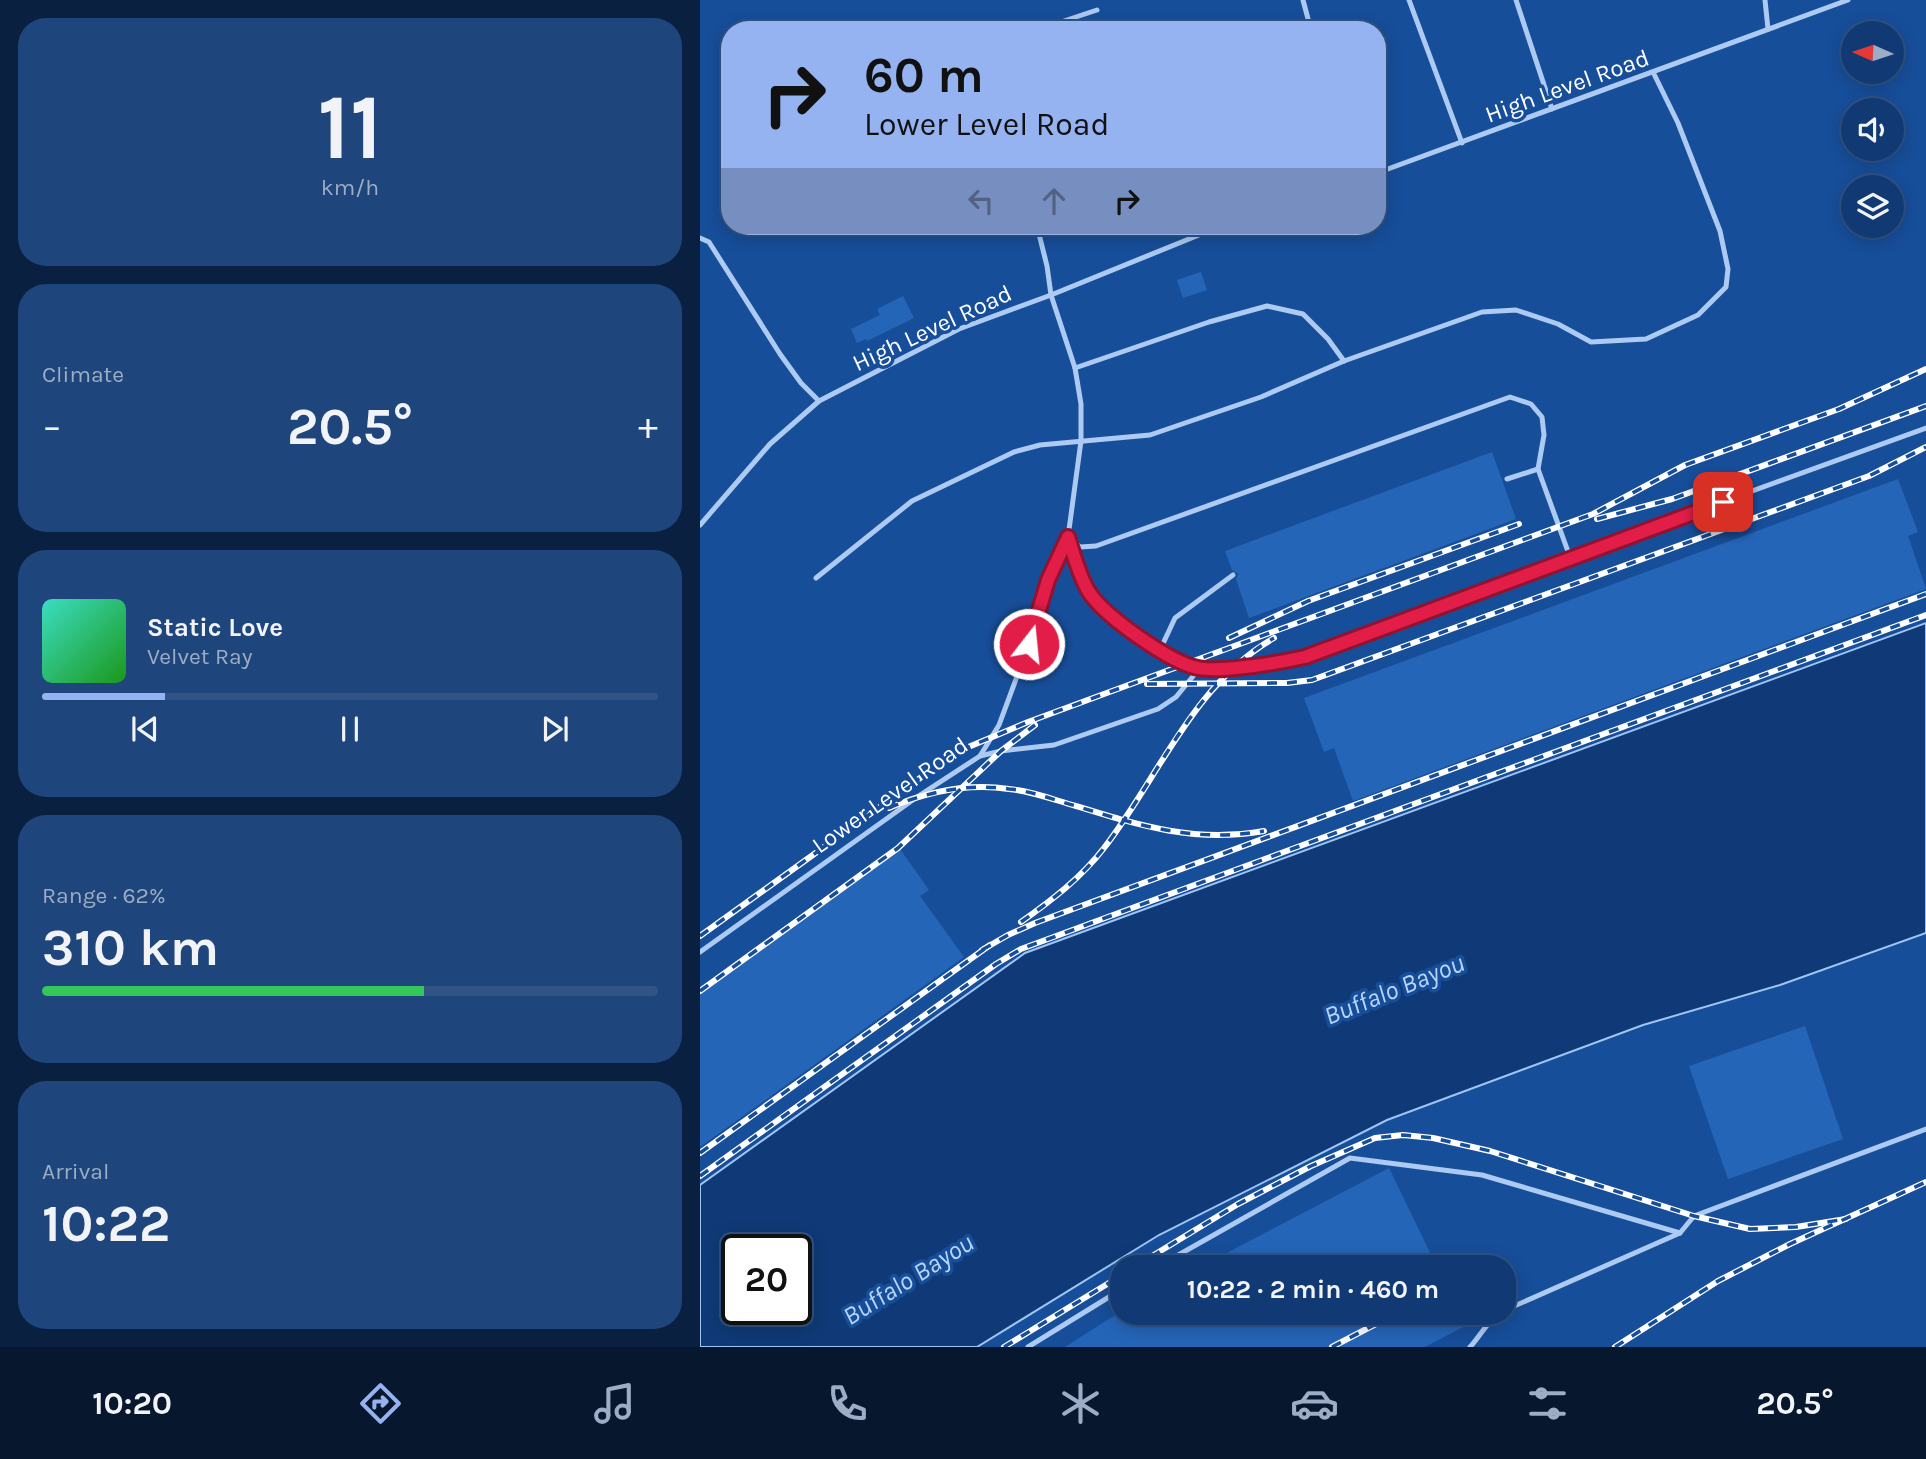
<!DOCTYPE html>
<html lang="en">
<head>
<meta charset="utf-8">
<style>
  :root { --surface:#113a74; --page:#1e457c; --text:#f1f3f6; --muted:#9cadc5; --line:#305486; --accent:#95b2f1 }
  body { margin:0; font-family:Karla,sans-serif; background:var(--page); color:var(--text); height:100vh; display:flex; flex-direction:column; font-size:26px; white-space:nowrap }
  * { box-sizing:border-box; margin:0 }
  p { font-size:23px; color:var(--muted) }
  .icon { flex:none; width:38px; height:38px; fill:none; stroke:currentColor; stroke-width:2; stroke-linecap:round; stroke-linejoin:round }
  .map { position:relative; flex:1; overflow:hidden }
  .sheet { display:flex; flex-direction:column; gap:18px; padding:18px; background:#092040; width:700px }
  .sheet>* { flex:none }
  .guide { position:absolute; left:21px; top:21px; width:665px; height:214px; border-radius:28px; box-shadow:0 4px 18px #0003,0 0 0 2px var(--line); background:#95b2f1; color:#111; overflow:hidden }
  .needle { width:46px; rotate:273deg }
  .fabs { position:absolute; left:1141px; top:21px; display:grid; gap:14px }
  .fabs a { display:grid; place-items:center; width:63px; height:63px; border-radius:50%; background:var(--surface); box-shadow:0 4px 18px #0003,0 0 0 2px var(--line); font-size:35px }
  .speed { position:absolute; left:21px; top:1234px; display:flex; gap:14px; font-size:35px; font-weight:700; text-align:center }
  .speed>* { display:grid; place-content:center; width:91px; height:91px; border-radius:50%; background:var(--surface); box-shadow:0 4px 18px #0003,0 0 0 2px var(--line); line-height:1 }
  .speed .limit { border:4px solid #111; border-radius:10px; background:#fff; color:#111 }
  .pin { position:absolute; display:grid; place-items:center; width:60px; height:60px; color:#fff; margin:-30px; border-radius:14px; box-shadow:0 4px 10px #0006 }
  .me { position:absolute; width:77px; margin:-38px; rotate:16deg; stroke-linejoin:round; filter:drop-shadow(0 0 5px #0008) }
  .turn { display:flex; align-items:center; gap:24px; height:147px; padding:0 28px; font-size:32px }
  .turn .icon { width:91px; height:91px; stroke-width:2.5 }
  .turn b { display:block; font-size:49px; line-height:60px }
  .lanes { display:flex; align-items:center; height:66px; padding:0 28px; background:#0003; justify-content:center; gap:35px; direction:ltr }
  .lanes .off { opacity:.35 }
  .big { font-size:52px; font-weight:700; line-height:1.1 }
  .sheet .widget { flex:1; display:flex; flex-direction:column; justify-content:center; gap:10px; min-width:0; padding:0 24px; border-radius:28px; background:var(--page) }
  .sheet .dial { align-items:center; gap:0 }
  .dial b { font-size:91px; line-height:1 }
  .song { display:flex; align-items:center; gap:21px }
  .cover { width:84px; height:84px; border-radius:10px; background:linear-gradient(135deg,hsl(170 70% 55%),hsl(120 70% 35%)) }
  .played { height:7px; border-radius:4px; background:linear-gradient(90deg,var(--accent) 20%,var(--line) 20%) }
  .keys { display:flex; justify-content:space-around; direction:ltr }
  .heat { display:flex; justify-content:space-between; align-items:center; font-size:38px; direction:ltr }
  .charge { height:10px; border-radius:5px; background:linear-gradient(90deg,#34c759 62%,var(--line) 0) }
  .trip { position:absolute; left:410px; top:1255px; width:406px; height:70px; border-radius:28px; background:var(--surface); box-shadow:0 4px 18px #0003,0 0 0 2px var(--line); font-weight:700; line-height:70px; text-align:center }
  .menu { display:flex; height:112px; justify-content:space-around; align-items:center; background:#07172e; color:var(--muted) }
  .menu .icon { width:49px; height:49px }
  .menu .selected { color:var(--accent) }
  .menu b { font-size:32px; color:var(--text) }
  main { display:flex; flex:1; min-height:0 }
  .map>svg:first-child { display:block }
  .water { fill:#0f3a77; stroke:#9ec5f4; stroke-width:2; fill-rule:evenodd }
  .building { fill:#2565b8 }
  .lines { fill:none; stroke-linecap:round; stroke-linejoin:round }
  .service { stroke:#accaf2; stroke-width:5 }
  .rail-casing { stroke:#fff; stroke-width:6 }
  .rail { stroke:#174e9a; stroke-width:3.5; stroke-dasharray:10; stroke-linecap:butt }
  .route-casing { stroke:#92132f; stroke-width:18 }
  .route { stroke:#e11d48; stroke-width:12 }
  .labels { text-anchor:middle; stroke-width:7; stroke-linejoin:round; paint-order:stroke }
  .street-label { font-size:24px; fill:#fff; stroke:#174e9a }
  .water-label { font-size:26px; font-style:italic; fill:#b8d5f8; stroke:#174e9a }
</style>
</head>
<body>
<main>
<section class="sheet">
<div class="widget dial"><b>11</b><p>km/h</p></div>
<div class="widget"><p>Climate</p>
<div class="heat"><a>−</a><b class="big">20.5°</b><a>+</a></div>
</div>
<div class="widget">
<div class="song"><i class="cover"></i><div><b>Static Love</b><p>Velvet Ray</p></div></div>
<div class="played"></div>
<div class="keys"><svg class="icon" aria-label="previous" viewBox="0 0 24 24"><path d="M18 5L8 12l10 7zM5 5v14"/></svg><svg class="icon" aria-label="pause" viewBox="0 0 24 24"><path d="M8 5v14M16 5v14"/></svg><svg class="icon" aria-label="next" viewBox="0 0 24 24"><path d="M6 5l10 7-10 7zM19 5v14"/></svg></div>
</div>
<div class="widget"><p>Range · 62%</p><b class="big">310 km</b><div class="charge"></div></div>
<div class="widget"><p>Arrival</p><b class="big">10:22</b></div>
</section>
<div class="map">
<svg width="1226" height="1347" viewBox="0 0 1226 1347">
  <rect width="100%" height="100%" fill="#174e9a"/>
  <path class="water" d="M 1226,623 L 1226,933 L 1080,985 L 943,1025 L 687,1120 L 459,1235 L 277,1347 L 0,1347 L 0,1185 L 325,953 ZM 37,1250 L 96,1250 L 96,1309 L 37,1309 Z"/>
  <g class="building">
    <path d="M 501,272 L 507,290 L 483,298 L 477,280 Z"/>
    <path d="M 203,296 L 214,318 L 167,341 L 166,339 L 157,343 L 151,329 L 180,315 L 177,309 Z"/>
    <path d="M 792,452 L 816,519 L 549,618 L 536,579 L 538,574 L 532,570 L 525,551 Z"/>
    <path d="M 1198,479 L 1218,532 L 1208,536 L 1226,589 L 653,801 L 634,748 L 624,752 L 604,698 Z"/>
    <path d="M 200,849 L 229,890 L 220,896 L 264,957 L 0,1147 L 0,993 Z"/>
    <path d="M 1105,1026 L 1143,1139 L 1028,1179 L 989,1066 Z"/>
    <path d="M 689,1168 L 737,1267 L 500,1267 Z"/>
    <path d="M 420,1312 L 763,1312 L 769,1324 L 725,1347 L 365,1347 Z"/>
  </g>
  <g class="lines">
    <g class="service">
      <path d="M 603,0 L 611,30"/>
      <path d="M 709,0 L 762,143"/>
      <path d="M 816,0 L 852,109"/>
      <path d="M 1065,0 L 1068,29"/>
      <path d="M 337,30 L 397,10"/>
      <path d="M 677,173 L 1148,0"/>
      <path d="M 0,238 L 9,242 L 80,354 L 101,383 L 119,401"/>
      <path d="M 375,368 L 509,322 L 567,306 L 603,314 L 628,339 L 644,361"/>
      <path d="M 807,479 L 838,469"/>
      <path d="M 0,525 L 70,444 L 119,401 L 259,329 L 351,295 L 521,226"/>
      <path d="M 368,537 C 374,555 379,576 389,592 C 403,615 472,663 498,669 C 505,670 513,668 520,668 C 549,666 577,663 605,657 L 870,557 L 1226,428"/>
      <path d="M 370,539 L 380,547 L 396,546 L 810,397 L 831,404 L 842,417 L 844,435 L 838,469 L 870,557"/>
      <path d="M 116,578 L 212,501 L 314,452 L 340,445 L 450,435 L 561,397 L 644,361 L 782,312 L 816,310 L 858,324 L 891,342 L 946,339 L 998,315 L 1026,287 L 1028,269 L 1020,231 L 978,123 L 953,72"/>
      <path d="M 460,650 L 475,618 L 533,575"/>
      <path d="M 280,756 L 301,751 L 354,745 L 458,709 L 476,697 L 499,669"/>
      <path d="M 0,952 L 217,797 L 280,756 L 299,725 L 329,644 L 355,561 L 368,537 L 381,441 L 381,404 L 375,368 L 351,295 L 347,266 L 337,226"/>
      <path d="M 457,1267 L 650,1158 L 782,1175 L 980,1233"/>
      <path d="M 803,1311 L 980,1233 L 994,1216 L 1226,1129"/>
      <path d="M 328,1347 L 422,1289"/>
      <path d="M 770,1347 C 781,1335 788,1320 801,1312"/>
    </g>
    <defs>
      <g id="rail">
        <path d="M 897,519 L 972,499 L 1226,406"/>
        <path d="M 529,638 L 608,601 L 819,524"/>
        <path d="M 447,684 L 587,683 L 612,680 L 1169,476 L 1226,447"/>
        <path d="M 189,808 C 226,792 268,783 309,789 C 332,791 354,800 376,806 C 441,826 495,843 564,831"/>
        <path d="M 321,922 C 352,900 381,878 404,848 C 459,777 493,684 574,638"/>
        <path d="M 0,936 L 234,768 L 266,748 L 328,722 L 893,514 L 985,465 L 1139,409 L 1226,369"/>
        <path d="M 282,950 L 308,935 L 335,923 L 1226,594"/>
        <path d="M 0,991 L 198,848 L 301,751 L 335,725"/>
        <path d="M 0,1153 L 290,945"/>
        <path d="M 0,1176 L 296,964 L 321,949 L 1226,615"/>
        <path d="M 434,1267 L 538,1204 L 611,1166 L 675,1138 L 703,1135 L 733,1138 L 790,1151 L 994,1216 L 1050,1229 L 1096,1227 L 1146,1219"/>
        <path d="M 304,1347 L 422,1275"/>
        <path d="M 632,1347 L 699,1312"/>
        <path d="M 915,1347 L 1018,1281 L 1090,1244 L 1226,1182"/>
      </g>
    </defs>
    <use href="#rail" class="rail-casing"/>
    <use href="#rail" class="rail"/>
  </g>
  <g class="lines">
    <defs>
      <path id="route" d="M 329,644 L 348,580 L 368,537 C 374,555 379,576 389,592 C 404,616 471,663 498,668 C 521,673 582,662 605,657 L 1023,502"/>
    </defs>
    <use href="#route" class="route-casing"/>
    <use href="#route" class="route"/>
  </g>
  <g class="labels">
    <g class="street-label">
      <text transform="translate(867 86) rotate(-20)" y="8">High Level Road</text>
      <text transform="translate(232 328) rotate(-25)" y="8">High Level Road</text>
      <text transform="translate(190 795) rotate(-35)" y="8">Lower Level Road</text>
    </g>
    <g class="water-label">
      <text transform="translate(694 989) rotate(-22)" y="9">Buffalo Bayou</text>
      <text transform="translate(208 1279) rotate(-32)" y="9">Buffalo Bayou</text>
    </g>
  </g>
</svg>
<div class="fabs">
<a><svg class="needle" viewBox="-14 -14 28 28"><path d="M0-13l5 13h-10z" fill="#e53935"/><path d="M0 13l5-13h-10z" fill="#9cadc5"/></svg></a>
<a><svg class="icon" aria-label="sound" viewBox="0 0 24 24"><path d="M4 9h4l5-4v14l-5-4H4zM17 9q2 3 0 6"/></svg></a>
<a><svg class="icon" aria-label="layers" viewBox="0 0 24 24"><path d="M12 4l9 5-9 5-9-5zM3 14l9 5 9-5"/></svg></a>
</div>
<div class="speed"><div class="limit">20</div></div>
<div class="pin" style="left:1023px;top:502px;background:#d93025"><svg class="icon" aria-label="arrive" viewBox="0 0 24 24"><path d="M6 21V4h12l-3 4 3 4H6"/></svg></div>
<svg class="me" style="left:329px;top:644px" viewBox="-20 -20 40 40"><circle r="17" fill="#e11d48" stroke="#fff" stroke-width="3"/><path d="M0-11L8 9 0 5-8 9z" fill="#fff"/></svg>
<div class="trip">10:22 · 2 min · 460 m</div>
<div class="guide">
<div class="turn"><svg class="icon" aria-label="right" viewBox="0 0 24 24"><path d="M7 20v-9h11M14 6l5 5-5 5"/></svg><div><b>60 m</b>Lower Level Road</div></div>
<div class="lanes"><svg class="icon off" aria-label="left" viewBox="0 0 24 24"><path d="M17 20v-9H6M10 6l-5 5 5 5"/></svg><svg class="icon off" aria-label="ahead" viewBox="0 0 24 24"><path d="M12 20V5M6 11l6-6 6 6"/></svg><svg class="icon" aria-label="right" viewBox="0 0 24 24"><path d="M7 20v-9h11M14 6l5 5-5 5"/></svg></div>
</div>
</div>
</main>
<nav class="menu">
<b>10:20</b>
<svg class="icon selected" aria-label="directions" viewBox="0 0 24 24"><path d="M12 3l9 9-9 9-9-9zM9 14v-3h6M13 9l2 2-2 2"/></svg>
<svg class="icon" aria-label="music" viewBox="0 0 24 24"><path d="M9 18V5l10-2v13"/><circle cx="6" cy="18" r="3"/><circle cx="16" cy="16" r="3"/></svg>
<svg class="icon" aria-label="phone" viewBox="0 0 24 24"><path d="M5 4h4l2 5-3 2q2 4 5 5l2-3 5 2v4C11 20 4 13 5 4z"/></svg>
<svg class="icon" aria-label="climate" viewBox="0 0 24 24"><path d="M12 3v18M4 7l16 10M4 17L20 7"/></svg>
<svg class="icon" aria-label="car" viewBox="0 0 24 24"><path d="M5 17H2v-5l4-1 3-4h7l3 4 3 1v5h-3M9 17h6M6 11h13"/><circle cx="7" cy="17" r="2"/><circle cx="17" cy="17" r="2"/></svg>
<svg class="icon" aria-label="filters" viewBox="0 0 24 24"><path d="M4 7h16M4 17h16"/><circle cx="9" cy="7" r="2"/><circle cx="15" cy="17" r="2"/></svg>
<b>20.5°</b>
</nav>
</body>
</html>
